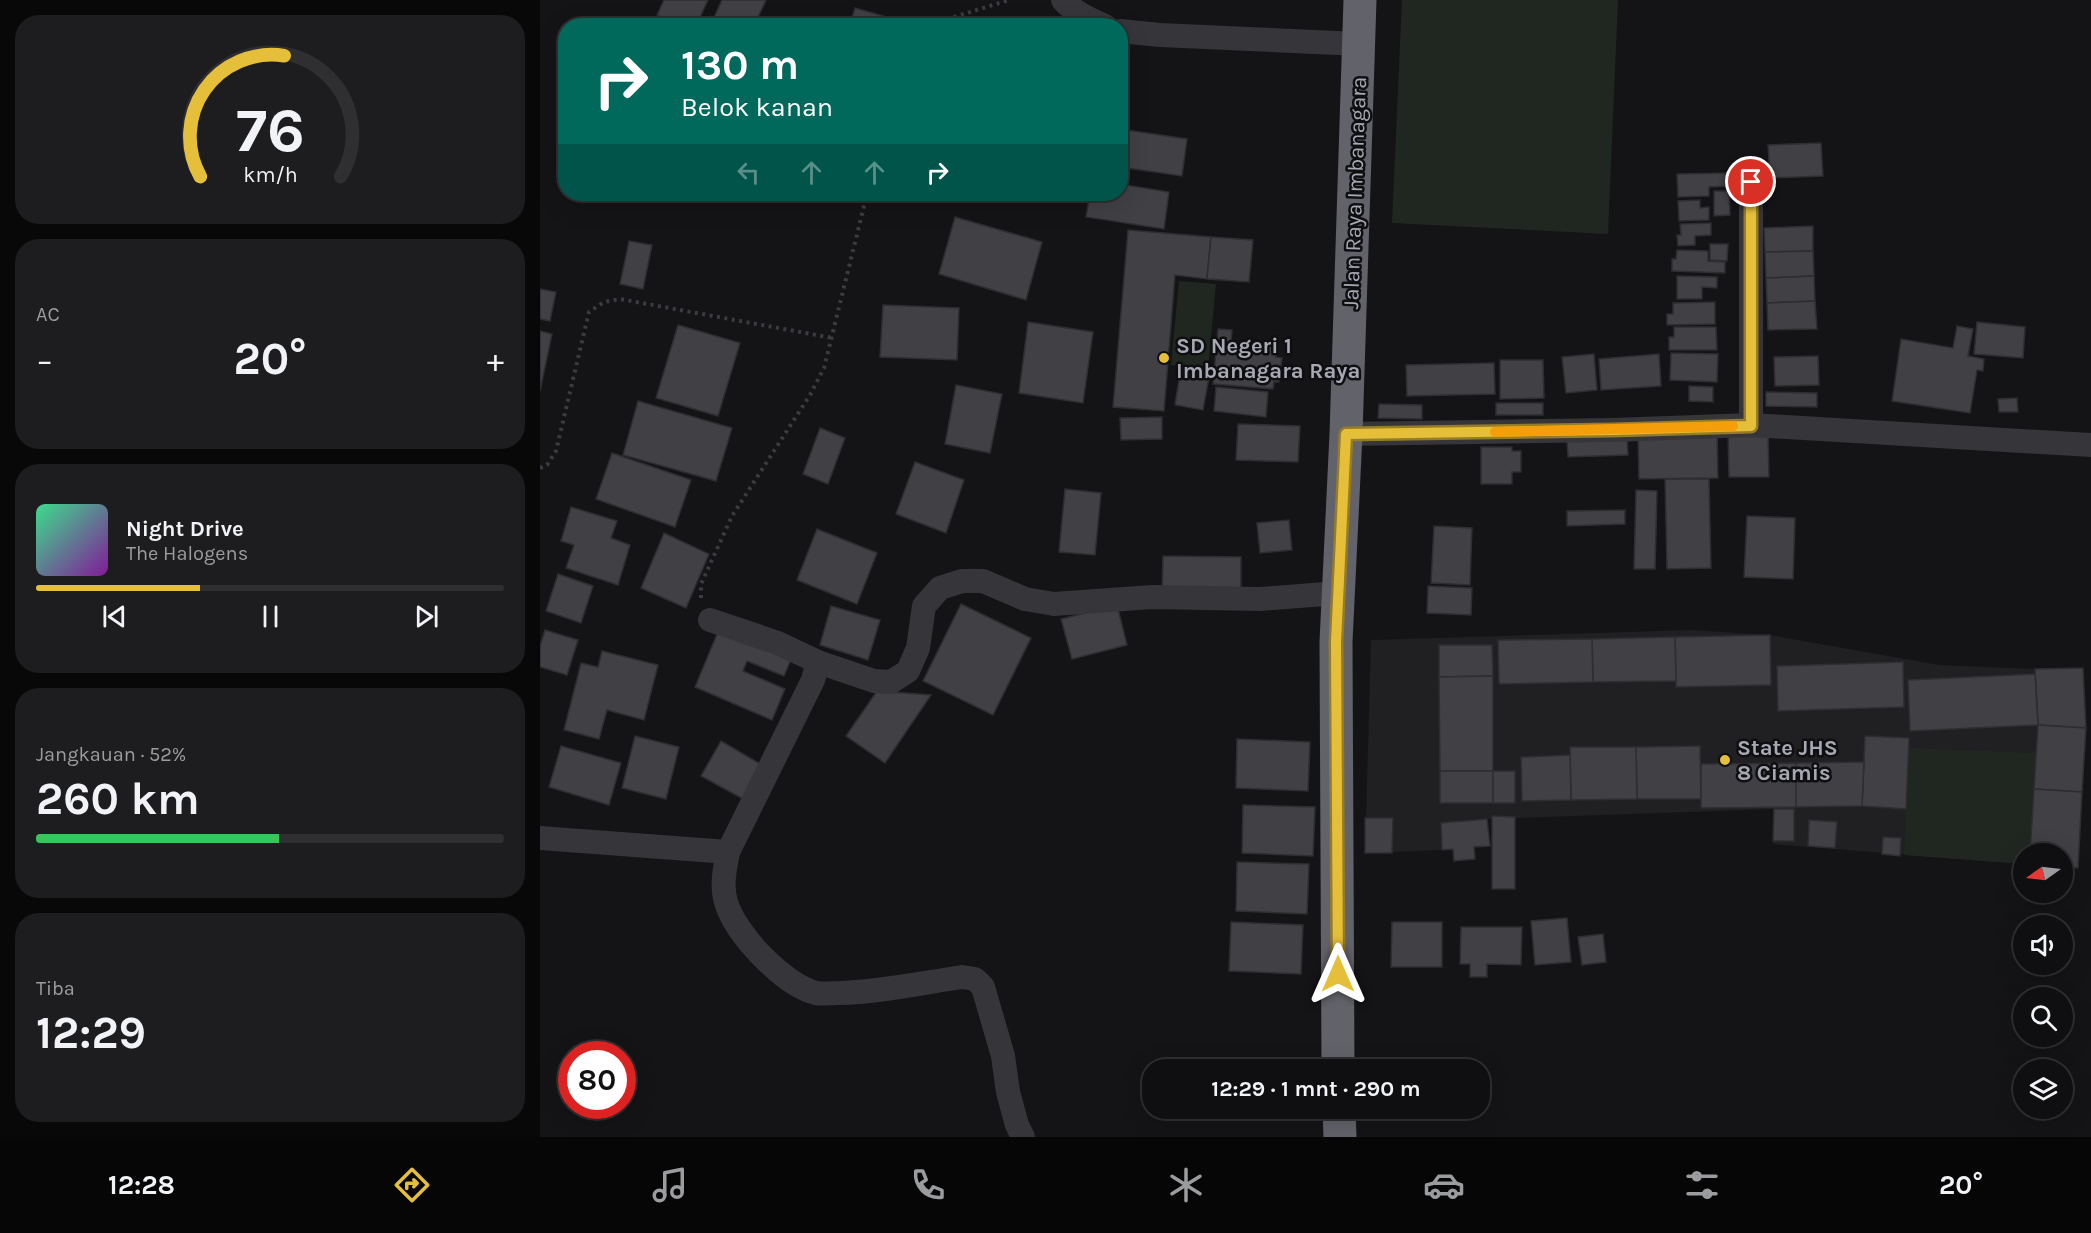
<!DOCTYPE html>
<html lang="id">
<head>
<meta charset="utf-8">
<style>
  :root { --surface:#0f0e10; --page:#1d1c1e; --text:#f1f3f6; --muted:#9b9c9f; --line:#2f2e30; --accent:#e6bf3a }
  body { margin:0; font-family:Karla,sans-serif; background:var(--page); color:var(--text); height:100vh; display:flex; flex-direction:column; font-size:22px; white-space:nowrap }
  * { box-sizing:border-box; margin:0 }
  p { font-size:20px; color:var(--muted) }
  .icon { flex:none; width:33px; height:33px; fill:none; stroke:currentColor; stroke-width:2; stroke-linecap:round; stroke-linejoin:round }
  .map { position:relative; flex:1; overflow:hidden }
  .panel { display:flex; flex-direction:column; gap:15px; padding:15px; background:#080809; width:540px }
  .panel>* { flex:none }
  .top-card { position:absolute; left:18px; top:18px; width:570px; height:183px; border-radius:24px; box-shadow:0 6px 24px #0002,0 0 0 2px var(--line); background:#00695c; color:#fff; overflow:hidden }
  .needle { width:39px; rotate:256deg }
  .buttons { position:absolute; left:1473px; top:843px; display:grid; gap:12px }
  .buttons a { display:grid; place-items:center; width:60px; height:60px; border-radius:50%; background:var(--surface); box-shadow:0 6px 24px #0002,0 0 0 2px var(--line); font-size:30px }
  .speed { position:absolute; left:18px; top:1041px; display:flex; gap:12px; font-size:30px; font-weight:700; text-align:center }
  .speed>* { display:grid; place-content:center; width:78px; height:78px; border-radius:50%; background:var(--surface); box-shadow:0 6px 24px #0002,0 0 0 2px var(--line); line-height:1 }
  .speed .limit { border:9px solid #d22; background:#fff; color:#111 }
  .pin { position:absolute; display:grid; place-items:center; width:51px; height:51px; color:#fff; margin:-26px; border:3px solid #fff; border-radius:50%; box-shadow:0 2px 6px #0007 }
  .me { position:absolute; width:66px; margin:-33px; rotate:0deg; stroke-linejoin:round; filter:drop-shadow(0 0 4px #0008) }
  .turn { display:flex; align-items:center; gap:21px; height:126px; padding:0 24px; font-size:27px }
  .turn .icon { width:78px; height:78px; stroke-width:2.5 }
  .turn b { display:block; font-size:42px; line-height:51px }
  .lanes { display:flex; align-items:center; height:57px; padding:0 24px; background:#0003; justify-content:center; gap:30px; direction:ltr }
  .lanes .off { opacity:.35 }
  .big { font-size:45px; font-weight:700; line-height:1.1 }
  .panel .tile { flex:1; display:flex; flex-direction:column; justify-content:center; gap:9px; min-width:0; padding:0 21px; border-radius:24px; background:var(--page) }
  .panel .dial { align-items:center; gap:0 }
  .dial svg { height:156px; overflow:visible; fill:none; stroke:var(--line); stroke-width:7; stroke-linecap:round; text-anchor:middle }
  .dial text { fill:var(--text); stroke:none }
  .song { display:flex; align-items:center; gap:18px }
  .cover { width:72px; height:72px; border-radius:9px; background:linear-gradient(135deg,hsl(150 70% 55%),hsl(290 70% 35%)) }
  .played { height:6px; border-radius:3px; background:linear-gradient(90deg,var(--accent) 35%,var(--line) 35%) }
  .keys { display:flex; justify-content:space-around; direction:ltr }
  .heat { display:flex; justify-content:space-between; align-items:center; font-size:33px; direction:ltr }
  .charge { height:9px; border-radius:4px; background:linear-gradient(90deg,#34c759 52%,var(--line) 0) }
  .trip { position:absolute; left:602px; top:1059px; width:348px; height:60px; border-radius:24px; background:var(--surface); box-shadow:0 6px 24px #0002,0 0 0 2px var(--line); font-weight:700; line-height:60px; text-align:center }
  .menu { display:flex; height:96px; justify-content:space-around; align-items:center; background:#060606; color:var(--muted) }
  .menu .icon { width:42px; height:42px }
  .menu .on { color:var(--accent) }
  .menu b { font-size:27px; color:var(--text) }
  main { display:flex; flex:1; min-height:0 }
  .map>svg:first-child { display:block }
  .built { fill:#201f22 }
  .green { fill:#202721 }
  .building { fill:#404045; stroke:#2e2d31; stroke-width:1.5 }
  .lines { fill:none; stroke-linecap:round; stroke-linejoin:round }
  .path { stroke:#3b3c41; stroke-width:4; stroke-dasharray:3 4.5; stroke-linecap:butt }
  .street { stroke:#35353a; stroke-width:24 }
  .highway { stroke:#61626a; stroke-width:33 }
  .route-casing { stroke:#967c26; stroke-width:15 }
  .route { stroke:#e6bf3a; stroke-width:10 }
  .slow { stroke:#f59e0b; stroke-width:10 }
  .poi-dot { fill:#e6bf3a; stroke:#0f0e10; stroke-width:2 }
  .labels { text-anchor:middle; stroke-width:5; stroke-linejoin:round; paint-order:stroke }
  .street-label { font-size:22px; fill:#a6a9b4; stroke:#0f0e10 }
  .poi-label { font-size:22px; font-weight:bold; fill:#a6a9b4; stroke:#0f0e10; text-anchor:start }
</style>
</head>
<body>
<main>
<section class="panel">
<div class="tile dial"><svg viewBox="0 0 100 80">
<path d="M14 69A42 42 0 1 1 86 69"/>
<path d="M14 69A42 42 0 0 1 57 7" stroke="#e6bf3a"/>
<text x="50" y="56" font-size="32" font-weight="700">76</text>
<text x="50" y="72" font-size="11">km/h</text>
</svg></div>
<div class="tile"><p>AC</p>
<div class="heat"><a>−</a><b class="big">20°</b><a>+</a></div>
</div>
<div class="tile">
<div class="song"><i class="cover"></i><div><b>Night Drive</b><p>The Halogens</p></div></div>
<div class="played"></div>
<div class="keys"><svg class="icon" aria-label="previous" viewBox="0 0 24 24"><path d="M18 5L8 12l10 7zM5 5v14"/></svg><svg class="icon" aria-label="pause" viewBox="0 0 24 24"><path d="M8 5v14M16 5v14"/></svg><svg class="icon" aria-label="next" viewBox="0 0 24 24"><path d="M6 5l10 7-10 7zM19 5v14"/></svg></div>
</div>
<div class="tile"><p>Jangkauan · 52%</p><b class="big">260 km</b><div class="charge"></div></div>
<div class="tile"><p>Tiba</p><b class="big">12:29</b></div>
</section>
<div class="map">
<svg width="1551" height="1137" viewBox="0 0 1551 1137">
  <rect width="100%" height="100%" fill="#141315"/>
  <path class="built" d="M 1151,630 L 1230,635 L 1399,665 L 1495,669 L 1543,668 L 1522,854 L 1484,854 L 1483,864 L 1233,844 L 1234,809 L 947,819 L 901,823 L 902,850 L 825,853 L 831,640 Z"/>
  <g class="green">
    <path d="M 862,0 L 1078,0 L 1068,234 L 852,223 Z"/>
    <path d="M 639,281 L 676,284 L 668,369 L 631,365 Z"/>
    <path d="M 1369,748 L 1496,753 L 1490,853 L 1484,854 L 1483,864 L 1364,855 Z"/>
  </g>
  <g class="building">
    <path d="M 124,0 L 168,0 L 156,26 L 139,26 L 117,15 Z"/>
    <path d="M 182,0 L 226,0 L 214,26 L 170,26 Z"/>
    <path d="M 315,8 L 354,19 L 352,26 L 310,26 Z"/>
    <path d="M 580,129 L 647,139 L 642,176 L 580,167 Z"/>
    <path d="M 1281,143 L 1283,176 L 1230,178 L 1228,145 Z"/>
    <path d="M 1191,173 L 1192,186 L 1169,187 L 1169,196 L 1138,197 L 1137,174 Z"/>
    <path d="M 580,184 L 629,192 L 624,229 L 546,217 L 550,194 L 580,194 Z"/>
    <path d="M 1174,191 L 1189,191 L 1190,215 L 1174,216 Z"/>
    <path d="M 1160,200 L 1160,208 L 1169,207 L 1169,220 L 1139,221 L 1138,201 Z"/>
    <path d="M 415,217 L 502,242 L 486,300 L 399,274 Z"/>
    <path d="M 1171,223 L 1171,235 L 1155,236 L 1155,245 L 1138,246 L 1137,235 L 1141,235 L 1140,224 Z"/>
    <path d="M 1273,226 L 1273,251 L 1225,252 L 1224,228 Z"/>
    <path d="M 588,230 L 671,237 L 667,279 L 635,275 L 624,411 L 573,407 Z"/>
    <path d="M 671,237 L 713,240 L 709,282 L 667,279 Z"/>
    <path d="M 89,241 L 112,245 L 103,289 L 80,284 Z"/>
    <path d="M 1170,244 L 1188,244 L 1187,261 L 1170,260 Z"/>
    <path d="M 1137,250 L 1168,251 L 1168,261 L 1185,262 L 1185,273 L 1132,271 L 1132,259 L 1136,259 Z"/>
    <path d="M 1273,251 L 1274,276 L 1226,278 L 1225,252 Z"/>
    <path d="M 1137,276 L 1177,277 L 1177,288 L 1162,287 L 1162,299 L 1137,299 Z"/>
    <path d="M 1274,276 L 1275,301 L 1227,303 L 1226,278 Z"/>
    <path d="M 0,289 L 16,292 L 10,321 L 0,319 Z"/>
    <path d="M 1275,301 L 1277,329 L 1228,330 L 1227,303 Z"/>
    <path d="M 1175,302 L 1175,324 L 1127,325 L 1127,314 L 1133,314 L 1133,303 Z"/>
    <path d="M 343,305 L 419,308 L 417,360 L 340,357 Z"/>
    <path d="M 488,322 L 553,332 L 543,403 L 479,393 Z"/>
    <path d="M 1437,322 L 1485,327 L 1483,358 L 1434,354 Z"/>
    <path d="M 138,325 L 200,343 L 178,416 L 116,398 Z"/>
    <path d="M 1417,326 L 1433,329 L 1428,356 L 1444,359 L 1443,371 L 1437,370 L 1430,413 L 1352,401 L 1361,339 L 1413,348 Z"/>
    <path d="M 1134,327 L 1176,327 L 1177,350 L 1129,350 L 1129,337 L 1134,337 Z"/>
    <path d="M 678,329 L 692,330 L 691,342 L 737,346 L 736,357 L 742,358 L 739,382 L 734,382 L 733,389 L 673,384 Z"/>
    <path d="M 0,331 L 12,334 L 0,391 Z"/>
    <path d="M 1131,353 L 1178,354 L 1177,382 L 1130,380 Z"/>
    <path d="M 1054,354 L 1057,390 L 1026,393 L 1022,357 Z"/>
    <path d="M 1119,354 L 1121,386 L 1061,390 L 1059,359 Z"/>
    <path d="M 1278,356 L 1279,385 L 1235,386 L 1234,357 Z"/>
    <path d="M 960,360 L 1003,360 L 1004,398 L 960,399 Z"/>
    <path d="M 954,363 L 955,394 L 867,396 L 866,365 Z"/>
    <path d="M 650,369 L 665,371 L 664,376 L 669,377 L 663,410 L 635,405 L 640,373 L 649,374 Z"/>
    <path d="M 416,385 L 462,394 L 450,453 L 405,444 Z"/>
    <path d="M 1149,386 L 1173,387 L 1173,402 L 1149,401 Z"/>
    <path d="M 676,387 L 728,392 L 726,417 L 674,411 Z"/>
    <path d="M 1226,392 L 1277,393 L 1277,407 L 1226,406 Z"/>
    <path d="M 1477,398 L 1478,412 L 1459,412 L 1458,399 Z"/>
    <path d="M 98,401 L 192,428 L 176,481 L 83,455 Z"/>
    <rect x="956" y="403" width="47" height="12"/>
    <path d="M 839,404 L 882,405 L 882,419 L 838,418 Z"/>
    <path d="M 622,417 L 622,439 L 581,440 L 580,418 Z"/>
    <path d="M 698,424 L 760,426 L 758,462 L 696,460 Z"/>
    <path d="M 280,428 L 305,438 L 288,484 L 263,474 Z"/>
    <path d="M 1188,431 L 1228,431 L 1229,477 L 1189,477 Z"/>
    <path d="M 1177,433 L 1178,478 L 1099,479 L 1098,434 Z"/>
    <path d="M 1087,437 L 1088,455 L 1028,457 L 1027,440 Z"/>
    <path d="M 941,447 L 972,447 L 972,451 L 981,451 L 981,472 L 972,472 L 972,484 L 941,484 Z"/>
    <path d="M 72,453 L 151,480 L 135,527 L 56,499 Z"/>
    <path d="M 375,462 L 424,480 L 406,533 L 356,514 Z"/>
    <path d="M 1125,479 L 1169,479 L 1171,568 L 1127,569 Z"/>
    <path d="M 525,489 L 561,493 L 555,555 L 519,552 Z"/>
    <path d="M 1096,490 L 1117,491 L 1115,569 L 1094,569 Z"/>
    <path d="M 31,507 L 77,521 L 71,538 L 90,545 L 78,585 L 26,568 L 34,545 L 21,541 Z"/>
    <path d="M 1085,510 L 1085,524 L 1027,526 L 1027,511 Z"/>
    <path d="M 1207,516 L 1255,518 L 1253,579 L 1204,577 Z"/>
    <path d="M 749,520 L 752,550 L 720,553 L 717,523 Z"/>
    <path d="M 894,526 L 932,528 L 930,585 L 891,583 Z"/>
    <path d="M 277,529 L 337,553 L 317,604 L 257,580 Z"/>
    <path d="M 124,533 L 169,554 L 146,608 L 101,588 Z"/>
    <path d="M 623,556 L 701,557 L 701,595 L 622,594 Z"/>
    <path d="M 18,574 L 53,586 L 41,623 L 6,611 Z"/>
    <path d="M 888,586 L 932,588 L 931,615 L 887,613 Z"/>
    <path d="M 421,604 L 491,638 L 453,715 L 383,681 Z"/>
    <path d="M 577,605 L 587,645 L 532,659 L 521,619 Z"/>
    <path d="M 291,606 L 340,620 L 328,660 L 280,645 Z"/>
    <path d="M 180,627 L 252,657 L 244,676 L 207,661 L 203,671 L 245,689 L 232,720 L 155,687 Z"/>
    <path d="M 5,630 L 38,640 L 27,675 L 0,667 L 0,646 Z"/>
    <path d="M 1230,635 L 1231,685 L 1136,687 L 1135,637 Z"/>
    <path d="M 1135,637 L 1136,681 L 1053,682 L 1052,639 Z"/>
    <path d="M 1052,639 L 1053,682 L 959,684 L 958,640 Z"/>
    <path d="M 899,645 L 952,645 L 953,676 L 899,677 Z"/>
    <path d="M 62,651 L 118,665 L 104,720 L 67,710 L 59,739 L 24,730 L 41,663 L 58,667 Z"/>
    <path d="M 1363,662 L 1364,707 L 1238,711 L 1237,666 Z"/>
    <path d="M 1543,668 L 1546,728 L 1498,725 L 1495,669 Z"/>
    <path d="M 1495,674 L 1498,725 L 1370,731 L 1368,680 Z"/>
    <path d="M 953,676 L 953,771 L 900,771 L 899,677 Z"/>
    <path d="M 337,691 L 391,695 L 345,763 L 306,736 Z"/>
    <path d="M 1498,725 L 1546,728 L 1542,792 L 1494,789 Z"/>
    <path d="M 95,736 L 139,747 L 126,799 L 82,788 Z"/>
    <path d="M 1325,736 L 1369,738 L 1366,809 L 1322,806 Z"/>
    <path d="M 697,739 L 770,742 L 768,791 L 696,788 Z"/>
    <path d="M 181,741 L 222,765 L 203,799 L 161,776 Z"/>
    <path d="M 21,746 L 81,763 L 69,805 L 9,787 Z"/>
    <path d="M 1160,746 L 1161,799 L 1097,799 L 1096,747 Z"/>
    <path d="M 1030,747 L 1096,747 L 1097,799 L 1031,800 Z"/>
    <path d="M 1030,755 L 1031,800 L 982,801 L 981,757 Z"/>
    <path d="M 1324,762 L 1322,806 L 1256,807 L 1256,763 Z"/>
    <path d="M 1256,763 L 1256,807 L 1161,808 L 1161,764 Z"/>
    <rect x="900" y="771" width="53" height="32"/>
    <rect x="953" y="771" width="22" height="32"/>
    <path d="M 1494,789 L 1542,792 L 1538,868 L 1522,867 L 1522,854 L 1490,854 Z"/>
    <path d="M 703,805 L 775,807 L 773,856 L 702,853 Z"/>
    <path d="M 1234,809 L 1254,809 L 1254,841 L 1233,841 Z"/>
    <path d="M 952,816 L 975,817 L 975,889 L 952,889 Z"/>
    <path d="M 825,818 L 853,818 L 852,853 L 825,853 Z"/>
    <path d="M 947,819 L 950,846 L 934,847 L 935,859 L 914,861 L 913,849 L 902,850 L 901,823 Z"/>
    <path d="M 1269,820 L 1297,822 L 1295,848 L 1268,846 Z"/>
    <path d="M 1343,837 L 1361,838 L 1360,856 L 1342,854 Z"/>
    <path d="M 697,862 L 769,864 L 767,914 L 696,911 Z"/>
    <path d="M 1027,918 L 1031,962 L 995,965 L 991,921 Z"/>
    <path d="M 691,922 L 763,925 L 761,974 L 689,971 Z"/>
    <path d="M 852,922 L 902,922 L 902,967 L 851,967 Z"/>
    <path d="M 921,927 L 982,927 L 981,965 L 947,964 L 947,977 L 930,977 L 930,964 L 920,964 Z"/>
    <path d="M 1063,934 L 1066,962 L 1042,965 L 1038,937 Z"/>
  </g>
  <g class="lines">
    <g class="path">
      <path d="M 385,26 L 469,0"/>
      <path d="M 0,468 L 7,465 L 16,451 L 49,312 L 64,302 L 80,299 L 293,338"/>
      <path d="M 161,598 L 161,584 L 192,516 L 270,395 L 284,368 L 327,194"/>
    </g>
    <g class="street">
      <path d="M 523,0 C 533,12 551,20 565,26"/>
      <path d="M 580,31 L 620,35 L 819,44"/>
      <path d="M 1211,425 L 1211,182"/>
      <path d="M 806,434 L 1072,430 L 1211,425 L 1551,445"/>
      <path d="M 170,620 L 238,643 L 278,662 L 273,680 L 188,852 C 185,867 181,886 186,902 C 195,934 244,985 276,993 C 283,994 292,993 299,993 C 340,992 381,983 422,977 L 435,979 L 443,987 L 463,1056 L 468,1092 L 477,1125 L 483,1137"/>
      <path d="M 278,662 L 334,681 L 351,682 L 368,671 L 378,648 L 384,606 L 400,588 L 422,581 L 443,581 L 485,599 L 514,604 L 612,597 L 720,599 L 799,593"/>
      <path d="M 0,838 L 188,852"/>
    </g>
    <g class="highway">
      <path d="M 798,1070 L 796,642 L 806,434 L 820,0"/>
      <path d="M 799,1108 L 800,1137"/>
    </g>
  </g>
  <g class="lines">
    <defs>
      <path id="route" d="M 798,974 L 796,642 L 806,434 L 1072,430 L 1211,426 L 1211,182"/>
    </defs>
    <use href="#route" class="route-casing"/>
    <use href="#route" class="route"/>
    <path class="slow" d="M 955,432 L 1193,426"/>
  </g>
  <g class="poi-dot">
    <circle cx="624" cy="358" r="6"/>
    <circle cx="1185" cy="760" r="6"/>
  </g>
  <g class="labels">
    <g class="street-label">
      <text transform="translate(814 193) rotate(-88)" y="8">Jalan Raya Imbanagara</text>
    </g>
    <g class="poi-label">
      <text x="636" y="353">SD Negeri 1<tspan x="636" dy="25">Imbanagara Raya</tspan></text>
      <text x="1197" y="755">State JHS<tspan x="1197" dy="25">8 Ciamis</tspan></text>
    </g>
  </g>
</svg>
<div class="buttons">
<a><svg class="needle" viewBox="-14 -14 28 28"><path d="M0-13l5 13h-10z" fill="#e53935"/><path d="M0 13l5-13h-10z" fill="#9b9c9f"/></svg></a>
<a><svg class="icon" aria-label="sound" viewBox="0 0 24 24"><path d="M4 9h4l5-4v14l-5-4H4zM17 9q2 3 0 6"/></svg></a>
<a><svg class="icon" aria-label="search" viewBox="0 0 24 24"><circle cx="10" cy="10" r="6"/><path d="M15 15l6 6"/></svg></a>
<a><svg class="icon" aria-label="layers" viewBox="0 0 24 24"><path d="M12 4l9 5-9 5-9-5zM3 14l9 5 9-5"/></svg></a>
</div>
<div class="speed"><div class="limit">80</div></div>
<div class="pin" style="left:1211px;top:182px;background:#d93025"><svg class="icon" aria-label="arrive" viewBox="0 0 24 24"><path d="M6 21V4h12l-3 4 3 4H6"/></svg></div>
<svg class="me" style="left:798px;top:974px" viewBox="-20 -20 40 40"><path d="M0-17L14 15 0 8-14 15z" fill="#e6bf3a" stroke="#fff" stroke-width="4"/></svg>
<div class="trip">12:29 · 1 mnt · 290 m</div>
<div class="top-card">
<div class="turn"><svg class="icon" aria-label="right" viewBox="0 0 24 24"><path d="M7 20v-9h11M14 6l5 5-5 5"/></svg><div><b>130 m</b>Belok kanan</div></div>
<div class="lanes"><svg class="icon off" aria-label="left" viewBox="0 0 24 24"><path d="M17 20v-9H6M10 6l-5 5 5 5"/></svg><svg class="icon off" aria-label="ahead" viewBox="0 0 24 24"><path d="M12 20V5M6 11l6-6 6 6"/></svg><svg class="icon off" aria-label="ahead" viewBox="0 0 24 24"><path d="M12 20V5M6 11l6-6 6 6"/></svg><svg class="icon" aria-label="right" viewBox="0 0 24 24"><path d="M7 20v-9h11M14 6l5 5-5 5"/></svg></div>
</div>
</div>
</main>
<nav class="menu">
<b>12:28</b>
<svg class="icon on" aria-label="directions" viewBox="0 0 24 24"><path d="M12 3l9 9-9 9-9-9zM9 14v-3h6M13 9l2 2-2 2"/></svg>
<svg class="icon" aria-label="music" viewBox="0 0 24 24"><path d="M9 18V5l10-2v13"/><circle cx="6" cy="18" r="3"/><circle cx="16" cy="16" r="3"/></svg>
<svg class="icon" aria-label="phone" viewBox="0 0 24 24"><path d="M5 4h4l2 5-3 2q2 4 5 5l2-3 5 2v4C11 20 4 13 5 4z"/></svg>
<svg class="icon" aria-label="climate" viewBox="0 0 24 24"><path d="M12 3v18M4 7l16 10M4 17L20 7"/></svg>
<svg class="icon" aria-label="car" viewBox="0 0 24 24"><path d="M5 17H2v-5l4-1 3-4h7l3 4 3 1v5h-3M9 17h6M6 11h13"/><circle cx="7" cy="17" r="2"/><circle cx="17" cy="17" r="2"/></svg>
<svg class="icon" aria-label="filters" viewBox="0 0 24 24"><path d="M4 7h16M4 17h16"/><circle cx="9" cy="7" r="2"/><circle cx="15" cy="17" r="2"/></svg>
<b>20°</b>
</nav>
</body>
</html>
